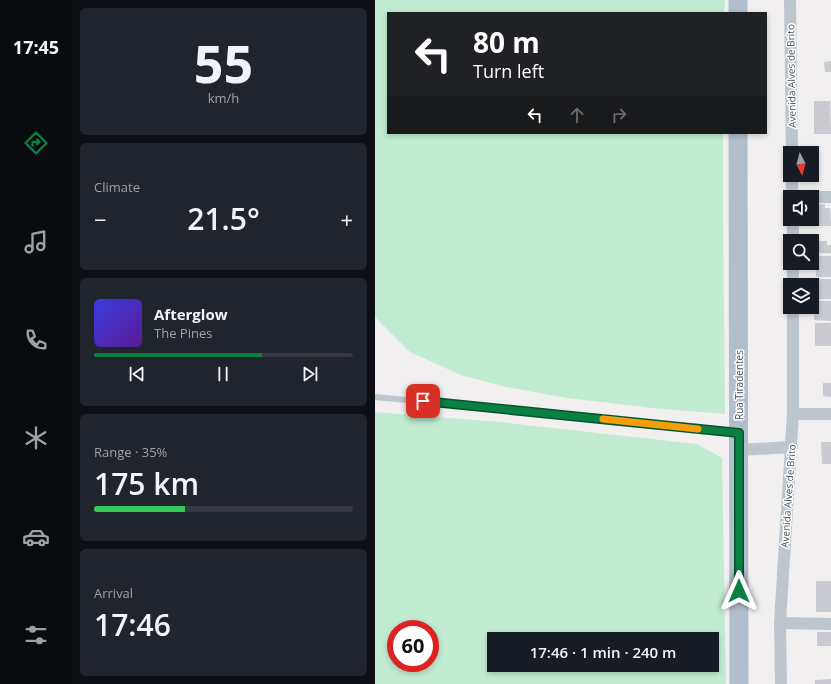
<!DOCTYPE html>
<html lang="en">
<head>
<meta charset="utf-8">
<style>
  :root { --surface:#171b24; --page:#20242c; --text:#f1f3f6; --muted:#9ea1a6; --line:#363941; --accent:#0b8043 }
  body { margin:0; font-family:"Open Sans",sans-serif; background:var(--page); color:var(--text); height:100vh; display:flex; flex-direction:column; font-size:15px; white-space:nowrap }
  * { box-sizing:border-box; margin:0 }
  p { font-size:13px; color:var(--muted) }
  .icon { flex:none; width:22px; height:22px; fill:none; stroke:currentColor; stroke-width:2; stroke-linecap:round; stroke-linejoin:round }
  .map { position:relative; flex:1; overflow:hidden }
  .details { display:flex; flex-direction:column; gap:8px; padding:8px; background:#0d0f14; width:303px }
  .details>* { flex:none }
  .hud { position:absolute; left:12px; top:12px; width:380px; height:122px; border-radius:0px; box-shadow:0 2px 6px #0003; background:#202124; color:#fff; overflow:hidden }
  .needle { width:26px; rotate:174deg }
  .buttons { position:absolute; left:408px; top:146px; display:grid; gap:8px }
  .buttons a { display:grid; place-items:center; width:36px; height:36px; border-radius:0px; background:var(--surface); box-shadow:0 2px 6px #0003; font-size:20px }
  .speed { position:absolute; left:12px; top:620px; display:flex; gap:8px; font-size:20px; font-weight:700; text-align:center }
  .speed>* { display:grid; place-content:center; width:52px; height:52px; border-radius:50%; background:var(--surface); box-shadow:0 2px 6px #0003; line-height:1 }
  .speed .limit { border:6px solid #d22; background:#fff; color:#111 }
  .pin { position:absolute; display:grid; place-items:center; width:34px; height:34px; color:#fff; margin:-17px; border-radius:8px; box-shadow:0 2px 6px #0006 }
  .me { position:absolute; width:44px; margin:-22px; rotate:0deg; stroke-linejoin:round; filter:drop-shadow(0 0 3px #0008) }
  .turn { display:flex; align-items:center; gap:14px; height:84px; padding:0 20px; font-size:18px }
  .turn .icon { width:52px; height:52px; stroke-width:2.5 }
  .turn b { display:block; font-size:28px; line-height:34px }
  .lanes { display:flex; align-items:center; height:38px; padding:0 20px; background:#0003; justify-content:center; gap:20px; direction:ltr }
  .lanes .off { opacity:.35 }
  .big { font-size:30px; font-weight:600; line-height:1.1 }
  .details .tile { flex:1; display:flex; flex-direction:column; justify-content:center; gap:6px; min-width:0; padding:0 14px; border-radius:6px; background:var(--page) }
  .details .dial { align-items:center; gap:0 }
  .dial b { font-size:52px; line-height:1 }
  .song { display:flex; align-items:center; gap:12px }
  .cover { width:48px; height:48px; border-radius:6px; background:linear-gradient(135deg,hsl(240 70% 55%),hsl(270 70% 35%)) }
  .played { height:4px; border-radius:2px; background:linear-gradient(90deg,var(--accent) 65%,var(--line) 65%) }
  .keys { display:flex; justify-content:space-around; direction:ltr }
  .heat { display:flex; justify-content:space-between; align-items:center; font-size:22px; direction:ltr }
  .charge { height:6px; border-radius:3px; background:linear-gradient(90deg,#34c759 35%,var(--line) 0) }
  .trip { position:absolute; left:112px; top:632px; width:232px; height:40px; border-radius:0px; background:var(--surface); box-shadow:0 2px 6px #0003; font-weight:600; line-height:40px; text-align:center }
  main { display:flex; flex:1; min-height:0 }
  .dock { display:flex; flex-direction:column; width:72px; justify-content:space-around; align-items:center; background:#090b0e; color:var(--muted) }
  .dock .icon { width:28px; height:28px }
  .dock .on { color:var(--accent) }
  .dock b { font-size:18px; color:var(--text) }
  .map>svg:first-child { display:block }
  .green { fill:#c1ecd2; fill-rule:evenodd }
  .building { fill:#c9cbd1 }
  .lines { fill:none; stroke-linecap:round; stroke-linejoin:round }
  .service { stroke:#bec6cd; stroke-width:6 }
  .minor { stroke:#bec6cd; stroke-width:12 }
  .primary { stroke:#b1becc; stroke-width:19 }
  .route-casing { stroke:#07532c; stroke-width:10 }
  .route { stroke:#0b8043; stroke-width:7 }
  .slow { stroke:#f59e0b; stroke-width:7 }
  .labels { text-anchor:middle; stroke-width:3; stroke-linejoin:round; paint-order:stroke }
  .street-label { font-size:10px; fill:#48525b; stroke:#fff }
</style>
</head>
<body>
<main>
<nav class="dock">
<b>17:45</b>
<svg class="icon on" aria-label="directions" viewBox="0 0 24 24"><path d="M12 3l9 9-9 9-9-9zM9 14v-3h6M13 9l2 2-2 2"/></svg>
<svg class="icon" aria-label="music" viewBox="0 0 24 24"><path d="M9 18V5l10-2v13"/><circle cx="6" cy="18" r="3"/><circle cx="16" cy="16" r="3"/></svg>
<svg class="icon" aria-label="phone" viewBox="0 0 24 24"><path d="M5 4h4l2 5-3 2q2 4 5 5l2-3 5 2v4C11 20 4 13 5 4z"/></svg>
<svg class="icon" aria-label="climate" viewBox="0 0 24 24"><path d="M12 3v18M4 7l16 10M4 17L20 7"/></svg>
<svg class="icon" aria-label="car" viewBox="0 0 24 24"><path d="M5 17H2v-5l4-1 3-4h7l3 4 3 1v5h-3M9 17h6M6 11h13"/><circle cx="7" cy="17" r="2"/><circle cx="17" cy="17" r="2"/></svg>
<svg class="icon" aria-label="filters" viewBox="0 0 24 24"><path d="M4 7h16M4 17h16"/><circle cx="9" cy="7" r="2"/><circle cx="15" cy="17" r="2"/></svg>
</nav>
<section class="details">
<div class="tile dial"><b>55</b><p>km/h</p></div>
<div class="tile"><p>Climate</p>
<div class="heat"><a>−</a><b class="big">21.5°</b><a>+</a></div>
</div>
<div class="tile">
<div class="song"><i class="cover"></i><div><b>Afterglow</b><p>The Pines</p></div></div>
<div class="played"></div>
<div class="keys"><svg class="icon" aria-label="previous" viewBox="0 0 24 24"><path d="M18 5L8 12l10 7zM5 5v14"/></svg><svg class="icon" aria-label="pause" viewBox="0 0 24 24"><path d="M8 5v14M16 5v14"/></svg><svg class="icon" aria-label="next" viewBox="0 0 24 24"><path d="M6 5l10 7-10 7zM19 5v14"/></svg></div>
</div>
<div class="tile"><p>Range · 35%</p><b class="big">175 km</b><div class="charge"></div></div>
<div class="tile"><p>Arrival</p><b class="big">17:46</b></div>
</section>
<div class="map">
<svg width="456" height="684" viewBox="0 0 456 684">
  <rect width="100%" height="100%" fill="#f1efef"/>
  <g class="green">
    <path d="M 0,0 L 350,0 L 349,13 L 13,13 L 13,133 L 348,133 L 348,217 L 350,414 L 277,408 L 192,398 L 131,387 L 86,375 L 35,352 L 0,317 Z"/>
    <path d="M 0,412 L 123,422 L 322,444 L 347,458 L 351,684 L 0,684 ZM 21,629 L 55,629 L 55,663 L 21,663 ZM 119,639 L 337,639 L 337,665 L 119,665 Z"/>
  </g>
  <g class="building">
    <path d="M 456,61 L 456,72 L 450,72 L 449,62 Z"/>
    <path d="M 439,101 L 455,101 L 456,134 L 439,134 Z"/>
    <path d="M 450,204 L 450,208 L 455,208 L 456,226 L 439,226 L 438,205 Z"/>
    <path d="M 439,241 L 452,241 L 452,245 L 456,245 L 456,253 L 439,253 Z"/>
    <rect x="441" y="256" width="15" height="21"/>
    <rect x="443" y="279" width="13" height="20"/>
    <path d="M 440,301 L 456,301 L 456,321 L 439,320 Z"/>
    <rect x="440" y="323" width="16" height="23"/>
    <path d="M 448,383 L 456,383 L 456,397 L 448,396 Z"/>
    <path d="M 446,442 L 456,442 L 456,464 L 447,464 Z"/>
    <rect x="441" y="581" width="15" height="31"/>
    <rect x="442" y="632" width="14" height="14"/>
    <path d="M 456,679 L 456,684 L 440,684 L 440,680 Z"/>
  </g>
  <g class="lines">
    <path class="service" d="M 0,397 L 360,432"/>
    <g class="minor">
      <path d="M 415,0 L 417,153"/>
      <path d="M 417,175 L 417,197"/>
      <path d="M 417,197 L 456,197"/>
      <path d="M 418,219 L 418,241"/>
      <path d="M 418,263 L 418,285"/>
      <path d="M 418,414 L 456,414"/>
      <path d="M 364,450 L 417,447"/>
      <path d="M 405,623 L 456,624"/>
      <path d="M 406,684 L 405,623 L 418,414 L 418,307"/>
    </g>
    <g class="primary">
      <path d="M 363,0 L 363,13"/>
      <path d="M 363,133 L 364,684"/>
    </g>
  </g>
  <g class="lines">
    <defs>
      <path id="route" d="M 48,401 L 364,433 L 364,591"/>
    </defs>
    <use href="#route" class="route-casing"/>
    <use href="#route" class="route"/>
    <path class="slow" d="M 228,419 L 323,429"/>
  </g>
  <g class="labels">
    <g class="street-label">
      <text transform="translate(416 76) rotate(-91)" y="4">Avenida Alves de Brito</text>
      <text transform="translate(364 385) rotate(-90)" y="4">Rua Tiradentes</text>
      <text transform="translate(413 496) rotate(-86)" y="4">Avenida Alves de Brito</text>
    </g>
  </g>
</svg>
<div class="buttons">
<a><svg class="needle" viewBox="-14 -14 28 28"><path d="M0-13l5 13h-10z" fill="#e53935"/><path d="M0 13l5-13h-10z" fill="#9ea1a6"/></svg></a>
<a><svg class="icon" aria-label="sound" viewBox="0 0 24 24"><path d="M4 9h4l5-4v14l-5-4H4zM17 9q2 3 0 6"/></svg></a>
<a><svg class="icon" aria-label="search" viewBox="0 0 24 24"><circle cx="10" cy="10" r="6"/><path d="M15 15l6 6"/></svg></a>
<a><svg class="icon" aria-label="layers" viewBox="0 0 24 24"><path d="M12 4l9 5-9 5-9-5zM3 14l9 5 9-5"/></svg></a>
</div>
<div class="speed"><div class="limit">60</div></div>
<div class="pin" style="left:48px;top:401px;background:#d93025"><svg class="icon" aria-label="arrive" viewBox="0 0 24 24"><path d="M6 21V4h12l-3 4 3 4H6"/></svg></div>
<svg class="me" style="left:364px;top:591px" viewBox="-20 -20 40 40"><path d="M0-17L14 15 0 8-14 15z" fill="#0b8043" stroke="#fff" stroke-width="4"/></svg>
<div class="trip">17:46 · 1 min · 240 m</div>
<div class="hud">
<div class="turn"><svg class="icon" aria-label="left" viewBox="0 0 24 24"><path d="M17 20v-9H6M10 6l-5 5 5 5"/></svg><div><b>80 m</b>Turn left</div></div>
<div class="lanes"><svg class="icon" aria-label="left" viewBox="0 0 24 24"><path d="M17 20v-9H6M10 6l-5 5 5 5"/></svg><svg class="icon off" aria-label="ahead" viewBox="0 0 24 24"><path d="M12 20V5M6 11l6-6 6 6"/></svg><svg class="icon off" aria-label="right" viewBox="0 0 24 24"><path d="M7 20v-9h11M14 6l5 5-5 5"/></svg></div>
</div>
</div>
</main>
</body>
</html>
